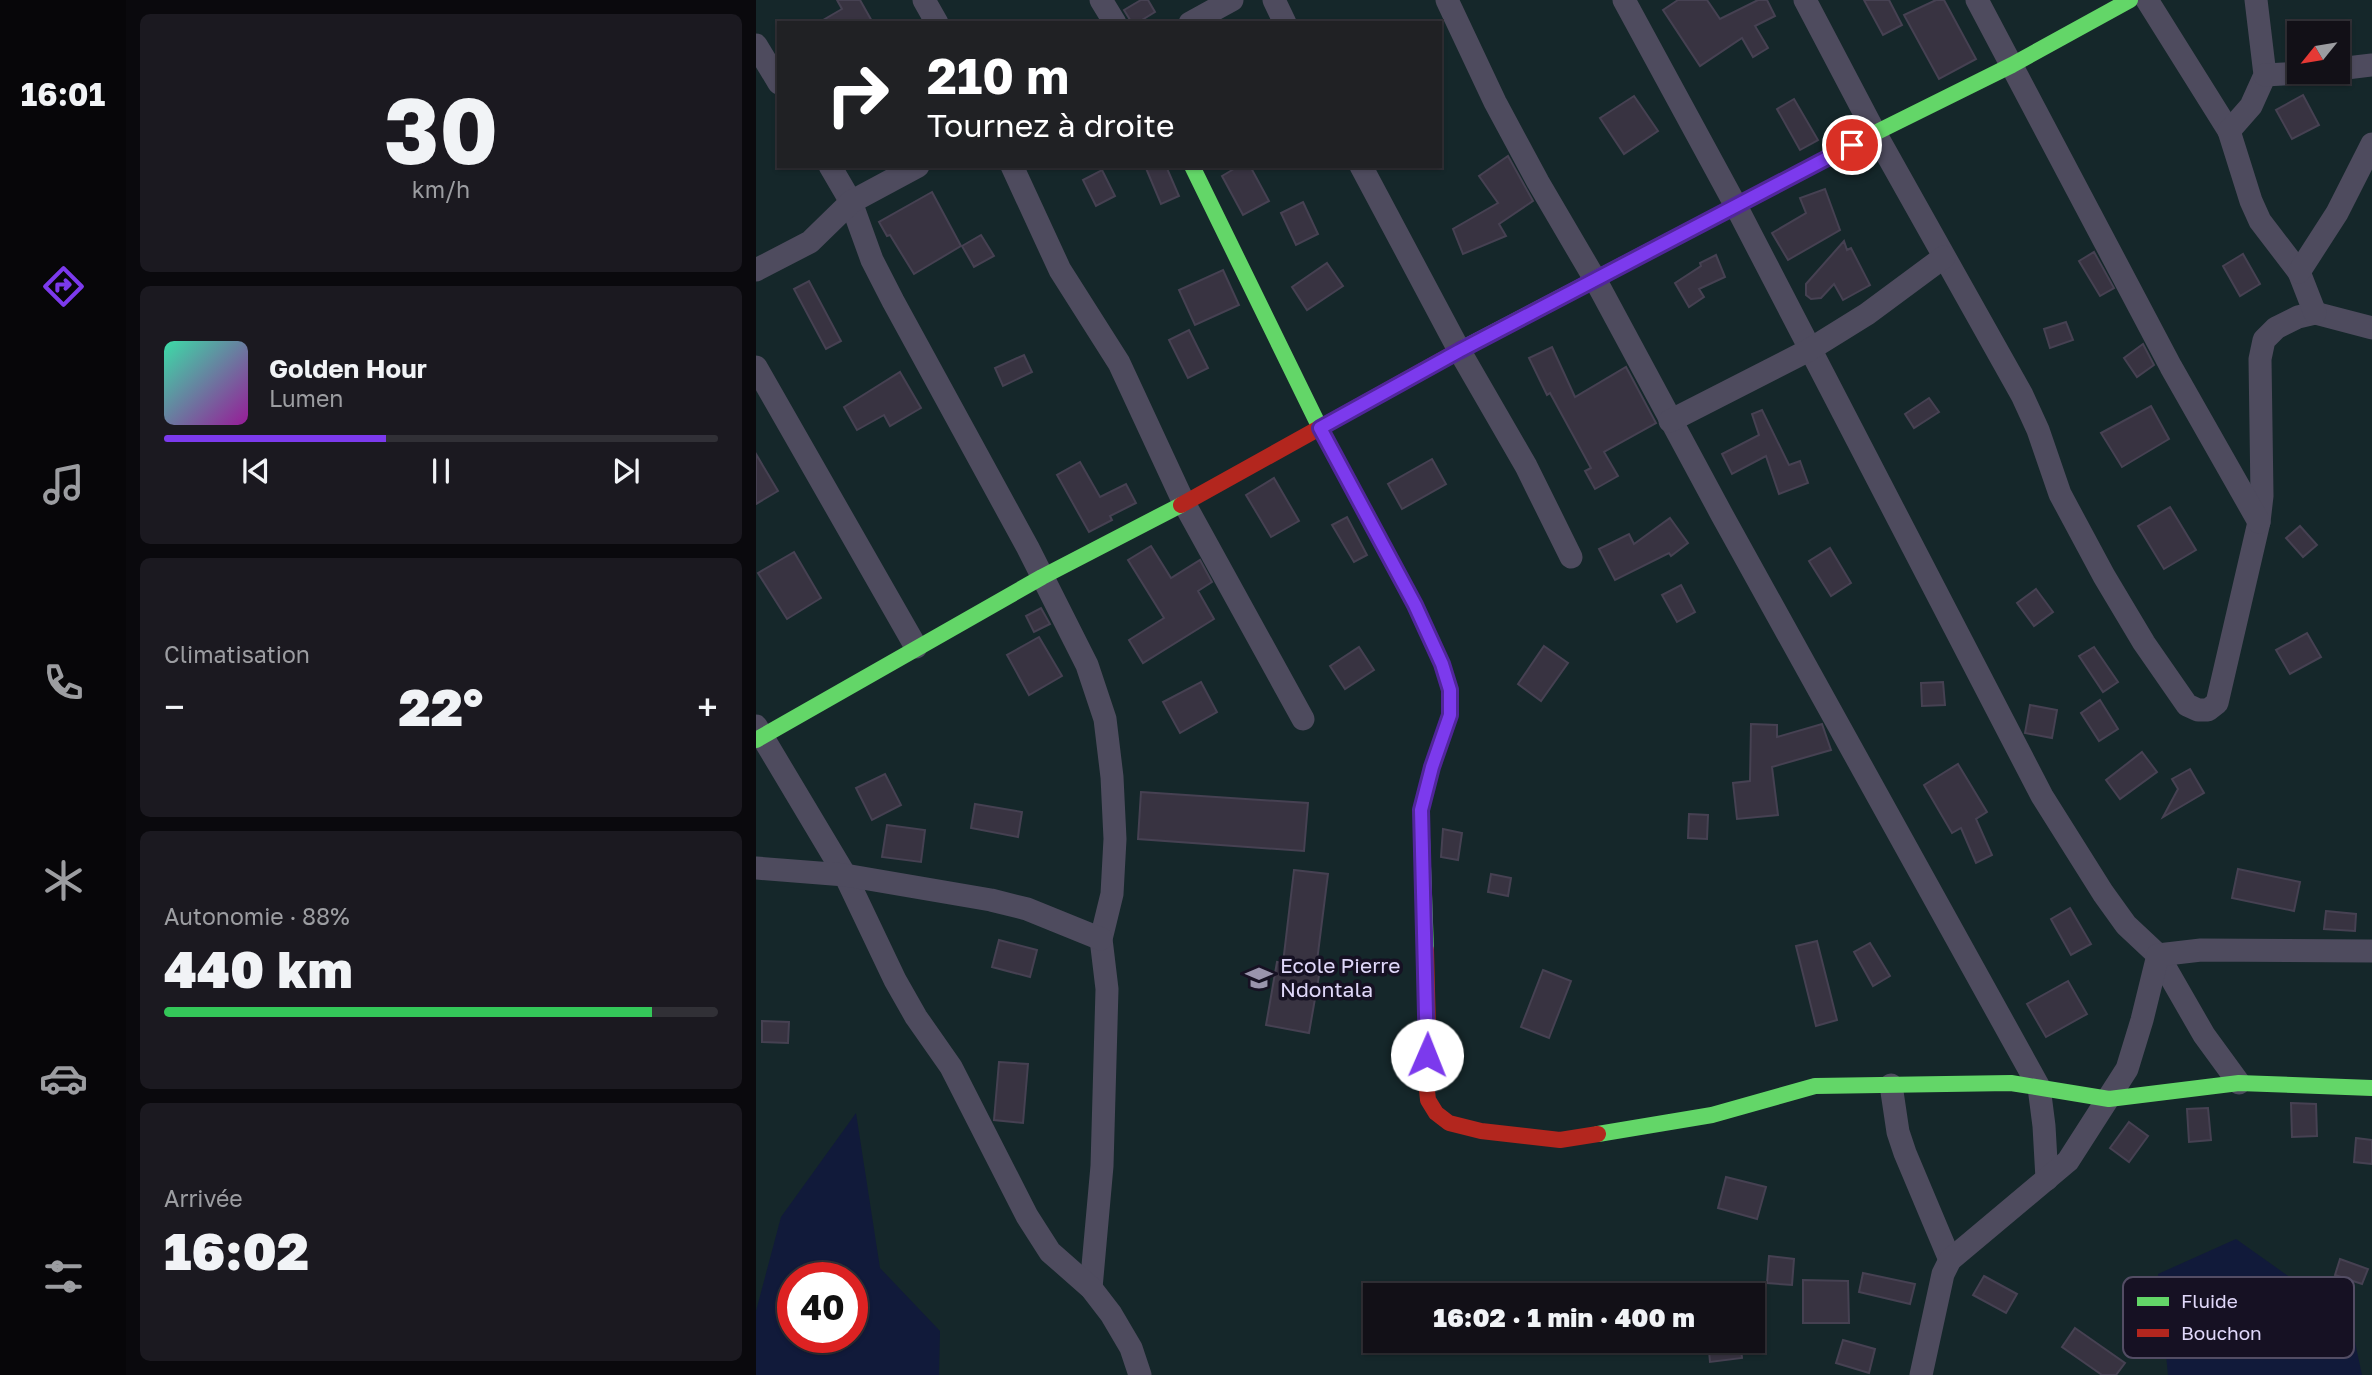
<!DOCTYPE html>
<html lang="fr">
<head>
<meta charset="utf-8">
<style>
  :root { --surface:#121017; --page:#1b1920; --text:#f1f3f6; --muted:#9c9da1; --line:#313036; --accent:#7c3aed }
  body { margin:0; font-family:"Golos Text",sans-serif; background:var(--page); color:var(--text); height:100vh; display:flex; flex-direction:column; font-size:26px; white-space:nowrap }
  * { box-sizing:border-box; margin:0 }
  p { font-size:23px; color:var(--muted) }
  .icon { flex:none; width:38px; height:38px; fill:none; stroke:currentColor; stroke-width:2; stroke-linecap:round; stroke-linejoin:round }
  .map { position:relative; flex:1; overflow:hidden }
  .panel { display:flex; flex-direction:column; gap:14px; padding:14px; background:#0a090d; width:630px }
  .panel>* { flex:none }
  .hud { position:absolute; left:21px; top:21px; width:665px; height:147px; border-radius:0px; box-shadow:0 2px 5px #0004,0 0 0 2px var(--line); background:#202124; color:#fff; overflow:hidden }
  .needle { width:46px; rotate:240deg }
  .buttons { position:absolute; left:1531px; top:21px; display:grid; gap:14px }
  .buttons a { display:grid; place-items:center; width:63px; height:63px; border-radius:0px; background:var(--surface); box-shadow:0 2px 5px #0004,0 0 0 2px var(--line); font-size:35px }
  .speed { position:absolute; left:21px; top:1262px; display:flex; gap:14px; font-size:35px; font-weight:700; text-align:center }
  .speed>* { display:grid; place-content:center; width:91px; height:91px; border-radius:50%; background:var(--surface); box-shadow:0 2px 5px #0004,0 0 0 2px var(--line); line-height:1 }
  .speed .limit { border:10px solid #d22; background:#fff; color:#111 }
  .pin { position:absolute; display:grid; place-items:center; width:60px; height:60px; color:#fff; margin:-30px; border:4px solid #fff; border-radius:50%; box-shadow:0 2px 7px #0007 }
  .me { position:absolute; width:77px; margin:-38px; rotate:1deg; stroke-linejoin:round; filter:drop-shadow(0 0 5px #0008) }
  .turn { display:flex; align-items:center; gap:24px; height:147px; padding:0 35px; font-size:32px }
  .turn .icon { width:91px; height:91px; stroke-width:2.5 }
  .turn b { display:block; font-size:49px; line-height:60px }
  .big { font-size:52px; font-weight:800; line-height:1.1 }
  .panel .widget { flex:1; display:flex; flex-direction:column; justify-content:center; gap:10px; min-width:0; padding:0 24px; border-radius:10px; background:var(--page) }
  .panel .dial { align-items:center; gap:0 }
  .dial b { font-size:91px; line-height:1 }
  .song { display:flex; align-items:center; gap:21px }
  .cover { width:84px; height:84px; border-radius:10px; background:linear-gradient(135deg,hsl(160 70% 55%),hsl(300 70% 35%)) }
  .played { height:7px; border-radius:4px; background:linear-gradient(90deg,var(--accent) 40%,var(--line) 40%) }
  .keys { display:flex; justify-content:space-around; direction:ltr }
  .heat { display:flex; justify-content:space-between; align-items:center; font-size:38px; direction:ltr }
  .charge { height:10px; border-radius:5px; background:linear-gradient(90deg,#34c759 88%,var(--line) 0) }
  .trip { position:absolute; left:607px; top:1283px; width:402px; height:70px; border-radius:0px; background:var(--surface); box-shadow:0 2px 5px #0004,0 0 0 2px var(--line); font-weight:800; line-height:70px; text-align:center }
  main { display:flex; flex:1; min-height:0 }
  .menu { display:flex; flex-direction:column; width:126px; justify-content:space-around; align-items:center; background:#070609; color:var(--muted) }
  .menu .icon { width:49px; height:49px }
  .menu .active { color:var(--accent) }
  .menu b { font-size:32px; color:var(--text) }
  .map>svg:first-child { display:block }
  .green { fill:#15272a; fill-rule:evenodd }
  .water { fill:#111a3a; fill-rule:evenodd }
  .building { fill:#383341; stroke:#464152; stroke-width:2 }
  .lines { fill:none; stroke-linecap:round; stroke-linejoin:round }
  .street { stroke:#4e4b5e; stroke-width:23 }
  .fast { stroke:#63d668; stroke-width:16 }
  .jam { stroke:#b3261e; stroke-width:16 }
  .route-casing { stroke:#51269a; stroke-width:18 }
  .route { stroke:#7c3aed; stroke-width:12 }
  .labels { text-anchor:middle; stroke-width:7; stroke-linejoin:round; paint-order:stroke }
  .poi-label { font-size:21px; fill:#e0d8fa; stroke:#161123; text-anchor:start }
  .key { fill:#161123; stroke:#534d64; stroke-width:2 }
  .key-label { font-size:19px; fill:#e0d8fa }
</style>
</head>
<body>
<main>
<nav class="menu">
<b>16:01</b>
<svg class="icon active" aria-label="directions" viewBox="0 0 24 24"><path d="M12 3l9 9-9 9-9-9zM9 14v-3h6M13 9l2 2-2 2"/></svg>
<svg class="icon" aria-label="music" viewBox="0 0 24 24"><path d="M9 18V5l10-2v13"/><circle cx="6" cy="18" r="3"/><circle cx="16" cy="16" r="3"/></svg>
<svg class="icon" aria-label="phone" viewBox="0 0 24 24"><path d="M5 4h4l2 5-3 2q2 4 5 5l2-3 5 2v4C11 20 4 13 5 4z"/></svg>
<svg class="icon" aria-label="climate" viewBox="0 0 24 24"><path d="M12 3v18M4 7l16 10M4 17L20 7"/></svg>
<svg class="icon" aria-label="car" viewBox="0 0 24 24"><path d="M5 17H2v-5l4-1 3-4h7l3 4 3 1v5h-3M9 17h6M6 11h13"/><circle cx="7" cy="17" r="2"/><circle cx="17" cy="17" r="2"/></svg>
<svg class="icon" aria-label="filters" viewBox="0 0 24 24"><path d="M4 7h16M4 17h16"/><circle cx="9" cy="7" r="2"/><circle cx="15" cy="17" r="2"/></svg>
</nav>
<section class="panel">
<div class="widget dial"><b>30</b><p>km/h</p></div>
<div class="widget">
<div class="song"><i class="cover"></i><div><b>Golden Hour</b><p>Lumen</p></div></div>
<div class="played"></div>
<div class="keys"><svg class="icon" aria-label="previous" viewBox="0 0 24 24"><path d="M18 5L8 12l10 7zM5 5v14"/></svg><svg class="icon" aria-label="pause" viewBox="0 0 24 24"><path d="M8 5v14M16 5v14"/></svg><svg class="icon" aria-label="next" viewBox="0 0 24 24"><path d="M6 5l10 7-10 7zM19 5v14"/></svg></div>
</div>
<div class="widget"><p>Climatisation</p>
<div class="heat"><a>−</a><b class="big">22°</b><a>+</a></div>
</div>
<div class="widget"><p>Autonomie · 88%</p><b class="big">440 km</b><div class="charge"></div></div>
<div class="widget"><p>Arrivée</p><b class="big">16:02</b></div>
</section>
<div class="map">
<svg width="1616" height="1375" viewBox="0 0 1616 1375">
  <rect width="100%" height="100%" fill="#18151f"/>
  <path class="green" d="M 0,0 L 1616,0 L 1616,1375 L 0,1375 ZM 23,23 L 684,23 L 684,166 L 23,166 ZM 1544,33 L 1582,33 L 1582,72 L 1544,72 ZM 37,1278 L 96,1278 L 96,1337 L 37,1337 ZM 620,1295 L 998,1295 L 998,1340 L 620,1340 Z"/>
  <g class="water">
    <path d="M 100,1113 L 124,1268 L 184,1331 L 183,1375 L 0,1375 L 0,1311 L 25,1217 ZM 37,1278 L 96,1278 L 96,1337 L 37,1337 Z"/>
    <path d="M 1480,1239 L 1542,1283 L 1593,1314 L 1606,1375 L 1412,1375 L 1402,1274 Z"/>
  </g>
  <g class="building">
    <path d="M 81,0 L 104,0 L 117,23 L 62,23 L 86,9 Z"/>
    <path d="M 385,0 L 392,0 L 399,12 L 381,23 L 376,23 L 368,10 Z"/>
    <path d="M 922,0 L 951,0 L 964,19 L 1002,0 L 1011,0 L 1019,16 L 999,26 L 1012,48 L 997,57 L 986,38 L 944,66 L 907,10 Z"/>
    <path d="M 1108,0 L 1133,0 L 1146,25 L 1127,35 Z"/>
    <path d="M 1180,0 L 1188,0 L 1220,59 L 1183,79 L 1148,15 Z"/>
    <path d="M 1547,95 L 1563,125 L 1536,139 L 1520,110 Z"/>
    <path d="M 878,96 L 902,131 L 868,154 L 844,118 Z"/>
    <path d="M 1038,99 L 1062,140 L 1044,150 L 1021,109 Z"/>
    <path d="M 752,156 L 777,201 L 743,224 L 750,236 L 707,254 L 697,229 L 742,203 L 723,176 Z"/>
    <path d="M 389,166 L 410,166 L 423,196 L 405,204 Z"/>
    <path d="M 483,166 L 494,166 L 513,201 L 487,215 L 466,176 Z"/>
    <path d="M 346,170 L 359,196 L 340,206 L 327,180 Z"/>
    <path d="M 1069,189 L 1084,230 L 1032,260 L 1016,233 L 1050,213 L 1044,198 Z"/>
    <path d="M 176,192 L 205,246 L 158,274 L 134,235 L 131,236 L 123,222 Z"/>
    <path d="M 547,202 L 562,234 L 540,245 L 525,213 Z"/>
    <path d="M 225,235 L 238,256 L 218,267 L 206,246 Z"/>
    <path d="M 1088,241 L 1091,250 L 1095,248 L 1114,285 L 1087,300 L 1078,284 L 1065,298 L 1055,299 L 1050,295 L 1050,284 Z"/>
    <path d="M 1338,252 L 1358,288 L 1344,296 L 1323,261 Z"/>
    <path d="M 1487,254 L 1504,284 L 1484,296 L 1467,266 Z"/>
    <path d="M 960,255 L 969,277 L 943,289 L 948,297 L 933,307 L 919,283 L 945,266 L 944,263 Z"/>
    <path d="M 571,263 L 587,286 L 551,310 L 536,287 Z"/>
    <path d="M 467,270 L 483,305 L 439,325 L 423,290 Z"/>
    <path d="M 53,281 L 85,341 L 70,349 L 38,289 Z"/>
    <path d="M 1310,322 L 1317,340 L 1294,348 L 1288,329 Z"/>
    <path d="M 433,330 L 452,368 L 432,378 L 413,340 Z"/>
    <path d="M 1387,344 L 1398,365 L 1381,377 L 1368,358 Z"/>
    <path d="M 796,347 L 819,397 L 870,367 L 900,423 L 848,452 L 862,476 L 839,489 L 829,471 L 835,468 L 794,393 L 791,395 L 773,358 Z"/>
    <path d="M 268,355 L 276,372 L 247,386 L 239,368 Z"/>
    <path d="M 144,372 L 165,408 L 134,426 L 128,415 L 101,430 L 88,407 Z"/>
    <path d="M 1173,398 L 1183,412 L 1158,428 L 1149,414 Z"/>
    <path d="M 1395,406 L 1413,439 L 1366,467 L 1345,433 Z"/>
    <path d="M 1006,410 L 1033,465 L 1044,461 L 1052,483 L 1023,494 L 1010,456 L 976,474 L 966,454 L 1003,435 L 996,414 Z"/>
    <path d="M 0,454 L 22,491 L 0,504 Z"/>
    <path d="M 676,459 L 690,484 L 646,509 L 632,484 Z"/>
    <path d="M 324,462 L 344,497 L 370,484 L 380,503 L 354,516 L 356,520 L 333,532 L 301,475 Z"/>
    <path d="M 518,478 L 543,521 L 515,537 L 490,495 Z"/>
    <path d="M 1414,507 L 1440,550 L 1408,569 L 1382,526 Z"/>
    <path d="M 591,517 L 611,555 L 598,562 L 576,525 Z"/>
    <path d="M 914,518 L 932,543 L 915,556 L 913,553 L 859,580 L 843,549 L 873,534 L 878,544 Z"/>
    <path d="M 1544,526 L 1561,545 L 1547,557 L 1530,538 Z"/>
    <path d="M 395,546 L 415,578 L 444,560 L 456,582 L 442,591 L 458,619 L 387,663 L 373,640 L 408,618 L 372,560 Z"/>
    <path d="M 1074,548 L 1095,583 L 1075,596 L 1053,561 Z"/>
    <path d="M 38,552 L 65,598 L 31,619 L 2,573 Z"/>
    <path d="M 925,585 L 939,612 L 921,622 L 906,595 Z"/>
    <path d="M 1280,589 L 1297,612 L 1278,626 L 1261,603 Z"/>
    <path d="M 285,608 L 294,624 L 278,632 L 270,616 Z"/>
    <path d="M 1551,633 L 1565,657 L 1534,674 L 1520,650 Z"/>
    <path d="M 283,637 L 306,676 L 273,695 L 251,655 Z"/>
    <path d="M 788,646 L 812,663 L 785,701 L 762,684 Z"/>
    <path d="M 603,647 L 618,670 L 589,689 L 574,666 Z"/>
    <path d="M 1338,647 L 1362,682 L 1347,692 L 1323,656 Z"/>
    <path d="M 445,682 L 461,712 L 424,733 L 407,702 Z"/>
    <path d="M 1187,682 L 1189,705 L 1166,706 L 1165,683 Z"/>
    <path d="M 1344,700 L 1362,729 L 1343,741 L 1325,713 Z"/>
    <path d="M 1274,705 L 1301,710 L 1296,738 L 1269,733 Z"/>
    <path d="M 995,724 L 1021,725 L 1021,737 L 1066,724 L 1075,750 L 1016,767 L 1022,815 L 981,819 L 977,783 L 994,781 Z"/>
    <path d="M 1386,752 L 1401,772 L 1364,799 L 1350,780 Z"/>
    <path d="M 1202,764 L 1231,812 L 1220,819 L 1236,855 L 1220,863 L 1205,828 L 1196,833 L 1168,785 Z"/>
    <path d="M 1434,769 L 1448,793 L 1407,817 L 1422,789 L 1416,779 Z"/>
    <path d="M 129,774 L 145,805 L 116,820 L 100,788 Z"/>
    <path d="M 385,792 L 552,803 L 548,851 L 382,839 Z"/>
    <path d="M 219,804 L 266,812 L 262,837 L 215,828 Z"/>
    <path d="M 933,814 L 952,815 L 951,839 L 932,838 Z"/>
    <path d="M 131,825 L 169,830 L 165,862 L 126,857 Z"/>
    <path d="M 687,829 L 706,833 L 702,860 L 685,857 Z"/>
    <path d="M 1482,869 L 1544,882 L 1538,911 L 1476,898 Z"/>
    <path d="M 538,870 L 572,874 L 560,969 L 564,970 L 553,1033 L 510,1025 L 521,962 L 527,963 Z"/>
    <path d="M 735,874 L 755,878 L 752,896 L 732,892 Z"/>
    <path d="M 1314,908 L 1335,944 L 1315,955 L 1295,919 Z"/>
    <path d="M 1570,911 L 1600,914 L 1599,931 L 1568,929 Z"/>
    <path d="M 243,940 L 281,950 L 274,977 L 236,967 Z"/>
    <path d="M 1061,941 L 1081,1020 L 1060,1026 L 1040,946 Z"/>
    <path d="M 1114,943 L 1134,976 L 1117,986 L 1098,952 Z"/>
    <path d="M 787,970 L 815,981 L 793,1038 L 765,1027 Z"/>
    <path d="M 1312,981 L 1331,1014 L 1290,1037 L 1271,1004 Z"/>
    <path d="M 6,1021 L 33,1022 L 32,1043 L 6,1042 Z"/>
    <path d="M 243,1062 L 272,1064 L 267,1123 L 238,1120 Z"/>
    <path d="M 1535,1103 L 1560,1104 L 1561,1136 L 1536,1137 Z"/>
    <path d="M 1452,1108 L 1455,1140 L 1433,1142 L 1431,1109 Z"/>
    <path d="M 1373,1122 L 1392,1136 L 1373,1162 L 1354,1148 Z"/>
    <path d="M 1600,1138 L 1616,1140 L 1616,1164 L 1598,1162 Z"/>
    <path d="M 970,1177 L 1010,1187 L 1001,1219 L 962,1208 Z"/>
    <path d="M 1013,1256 L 1038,1259 L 1036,1285 L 1011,1283 Z"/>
    <path d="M 1584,1259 L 1612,1269 L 1606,1284 L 1579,1275 Z"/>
    <path d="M 1107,1273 L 1159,1284 L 1154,1304 L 1103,1292 Z"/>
    <path d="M 1228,1276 L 1261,1294 L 1250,1313 L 1217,1295 Z"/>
    <path d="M 1047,1280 L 1092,1281 L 1093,1323 L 1047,1323 Z"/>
    <path d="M 1319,1328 L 1369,1363 L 1360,1375 L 1346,1375 L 1306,1347 Z"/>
    <path d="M 952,1340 L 984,1340 L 986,1358 L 954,1362 Z"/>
    <path d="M 1087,1340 L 1119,1349 L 1113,1373 L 1080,1363 Z"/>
  </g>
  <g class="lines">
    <g class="street">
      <path d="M 168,0 L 181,23"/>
      <path d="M 345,0 L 359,23"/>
      <path d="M 518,0 L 529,23"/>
      <path d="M 691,0 L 739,102 L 782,182 L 840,281 L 966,515 L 1283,1087 L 1288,1126 L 1291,1179"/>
      <path d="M 868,0 L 980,206 L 1286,796 L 1347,893 L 1370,925 L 1402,955 L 1448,1035 L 1483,1083"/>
      <path d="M 1049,0 L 1119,133 L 1266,395 L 1282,430 L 1304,494 L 1348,576 L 1388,643 L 1431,705 L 1442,710 L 1452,710 L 1461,703 L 1503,522 L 1506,496 L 1504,359 L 1508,340 L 1520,328 L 1542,317 L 1559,313 L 1616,328"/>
      <path d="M 1221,0 L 1415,367 L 1503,522"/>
      <path d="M 1391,0 L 1473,131"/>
      <path d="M 1500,0 L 1509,75 L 1495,106 L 1473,131 L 1495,201 L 1504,221 L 1543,272 L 1559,313"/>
      <path d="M 434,23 L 476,0"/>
      <path d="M 0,45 L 23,83"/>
      <path d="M 1582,69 L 1616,65"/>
      <path d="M 1509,75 L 1560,72"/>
      <path d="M 74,166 L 95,202 L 116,260 L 137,301 L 272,548 L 331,665 L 349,719 L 356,777 L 359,839 L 356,894 L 345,939 L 351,989 L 346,1166 L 335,1288"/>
      <path d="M 256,166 L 304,270 L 363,363 L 428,503 L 547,719"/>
      <path d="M 605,166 L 703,350 L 770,466 L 815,557"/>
      <path d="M 0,270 L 54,242 L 95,202 L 162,166"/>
      <path d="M 1543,272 L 1581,213 L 1616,144"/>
      <path d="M 0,367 L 160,647"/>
      <path d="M 914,421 L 1053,350 L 1111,314 L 1188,257"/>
      <path d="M 0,726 L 89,875 L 139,980 L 160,1017 L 195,1067 L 271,1216 L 294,1252 L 335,1288 L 355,1314 L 375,1348 L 384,1375"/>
      <path d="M 0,868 L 89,875 L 235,900 L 271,909 L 345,939"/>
      <path d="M 1135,1085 L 1142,1132 L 1149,1153 L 1194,1260"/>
      <path d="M 1165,1375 L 1187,1274 L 1194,1260 L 1312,1161 L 1371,1069 L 1386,1020 L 1402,955 L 1445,950 L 1616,951"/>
    </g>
    <g class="fast">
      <path d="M 436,166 L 564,428 L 659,605 L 686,664 L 694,690 L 694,715 L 676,767 L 665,810 L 670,950"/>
      <path d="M 709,347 L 1119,133 L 1256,65 L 1374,0"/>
      <path d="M 0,740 L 286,577 L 425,505"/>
      <path d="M 842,1134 L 956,1115 L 1059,1086 L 1255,1083 L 1353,1099 L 1483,1083 L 1616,1088"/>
    </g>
    <g class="jam">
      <path d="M 425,505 L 709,347"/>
      <path d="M 670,950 L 672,1028 L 670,1081 L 672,1100 L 680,1113 L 693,1123 L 725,1131 L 804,1140 L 842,1134"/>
    </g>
  </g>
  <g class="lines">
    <defs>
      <path id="route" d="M 671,1055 L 665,810 L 676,767 L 694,715 L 694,690 L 686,664 L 659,605 L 564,428 L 703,351 L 1096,145"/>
    </defs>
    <use href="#route" class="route-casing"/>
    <use href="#route" class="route"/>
  </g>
  <defs>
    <symbol id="school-bare" viewBox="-9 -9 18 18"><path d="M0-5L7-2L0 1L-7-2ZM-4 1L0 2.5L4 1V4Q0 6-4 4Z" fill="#9a94ad" stroke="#161123" stroke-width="2.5" paint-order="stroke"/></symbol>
  </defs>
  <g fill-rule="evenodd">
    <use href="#school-bare" x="484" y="959" width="38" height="38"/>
  </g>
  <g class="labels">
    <g class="poi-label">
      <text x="524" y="973">Ecole Pierre<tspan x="524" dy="24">Ndontala</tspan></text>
    </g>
  </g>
  <rect x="1367" y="1277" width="231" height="81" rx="10" class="key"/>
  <rect x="1381" y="1297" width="32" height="9" fill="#63d668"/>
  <rect x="1381" y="1329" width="32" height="8" fill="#b3261e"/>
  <g class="key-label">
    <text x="1425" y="1308">Fluide</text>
    <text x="1425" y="1340">Bouchon</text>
  </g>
</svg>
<div class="buttons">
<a><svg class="needle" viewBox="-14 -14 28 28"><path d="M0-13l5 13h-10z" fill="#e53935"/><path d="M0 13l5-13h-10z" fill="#9c9da1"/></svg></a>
</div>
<div class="speed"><div class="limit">40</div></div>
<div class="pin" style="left:1096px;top:145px;background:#d93025"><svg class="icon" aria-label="arrive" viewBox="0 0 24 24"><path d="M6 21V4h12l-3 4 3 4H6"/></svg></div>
<svg class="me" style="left:671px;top:1055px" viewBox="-20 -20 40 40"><circle r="19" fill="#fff"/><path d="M0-13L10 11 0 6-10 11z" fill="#7c3aed"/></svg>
<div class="trip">16:02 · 1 min · 400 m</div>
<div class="hud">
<div class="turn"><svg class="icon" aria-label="right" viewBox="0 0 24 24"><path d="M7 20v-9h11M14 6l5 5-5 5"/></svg><div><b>210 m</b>Tournez à droite</div></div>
</div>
</div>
</main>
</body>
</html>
